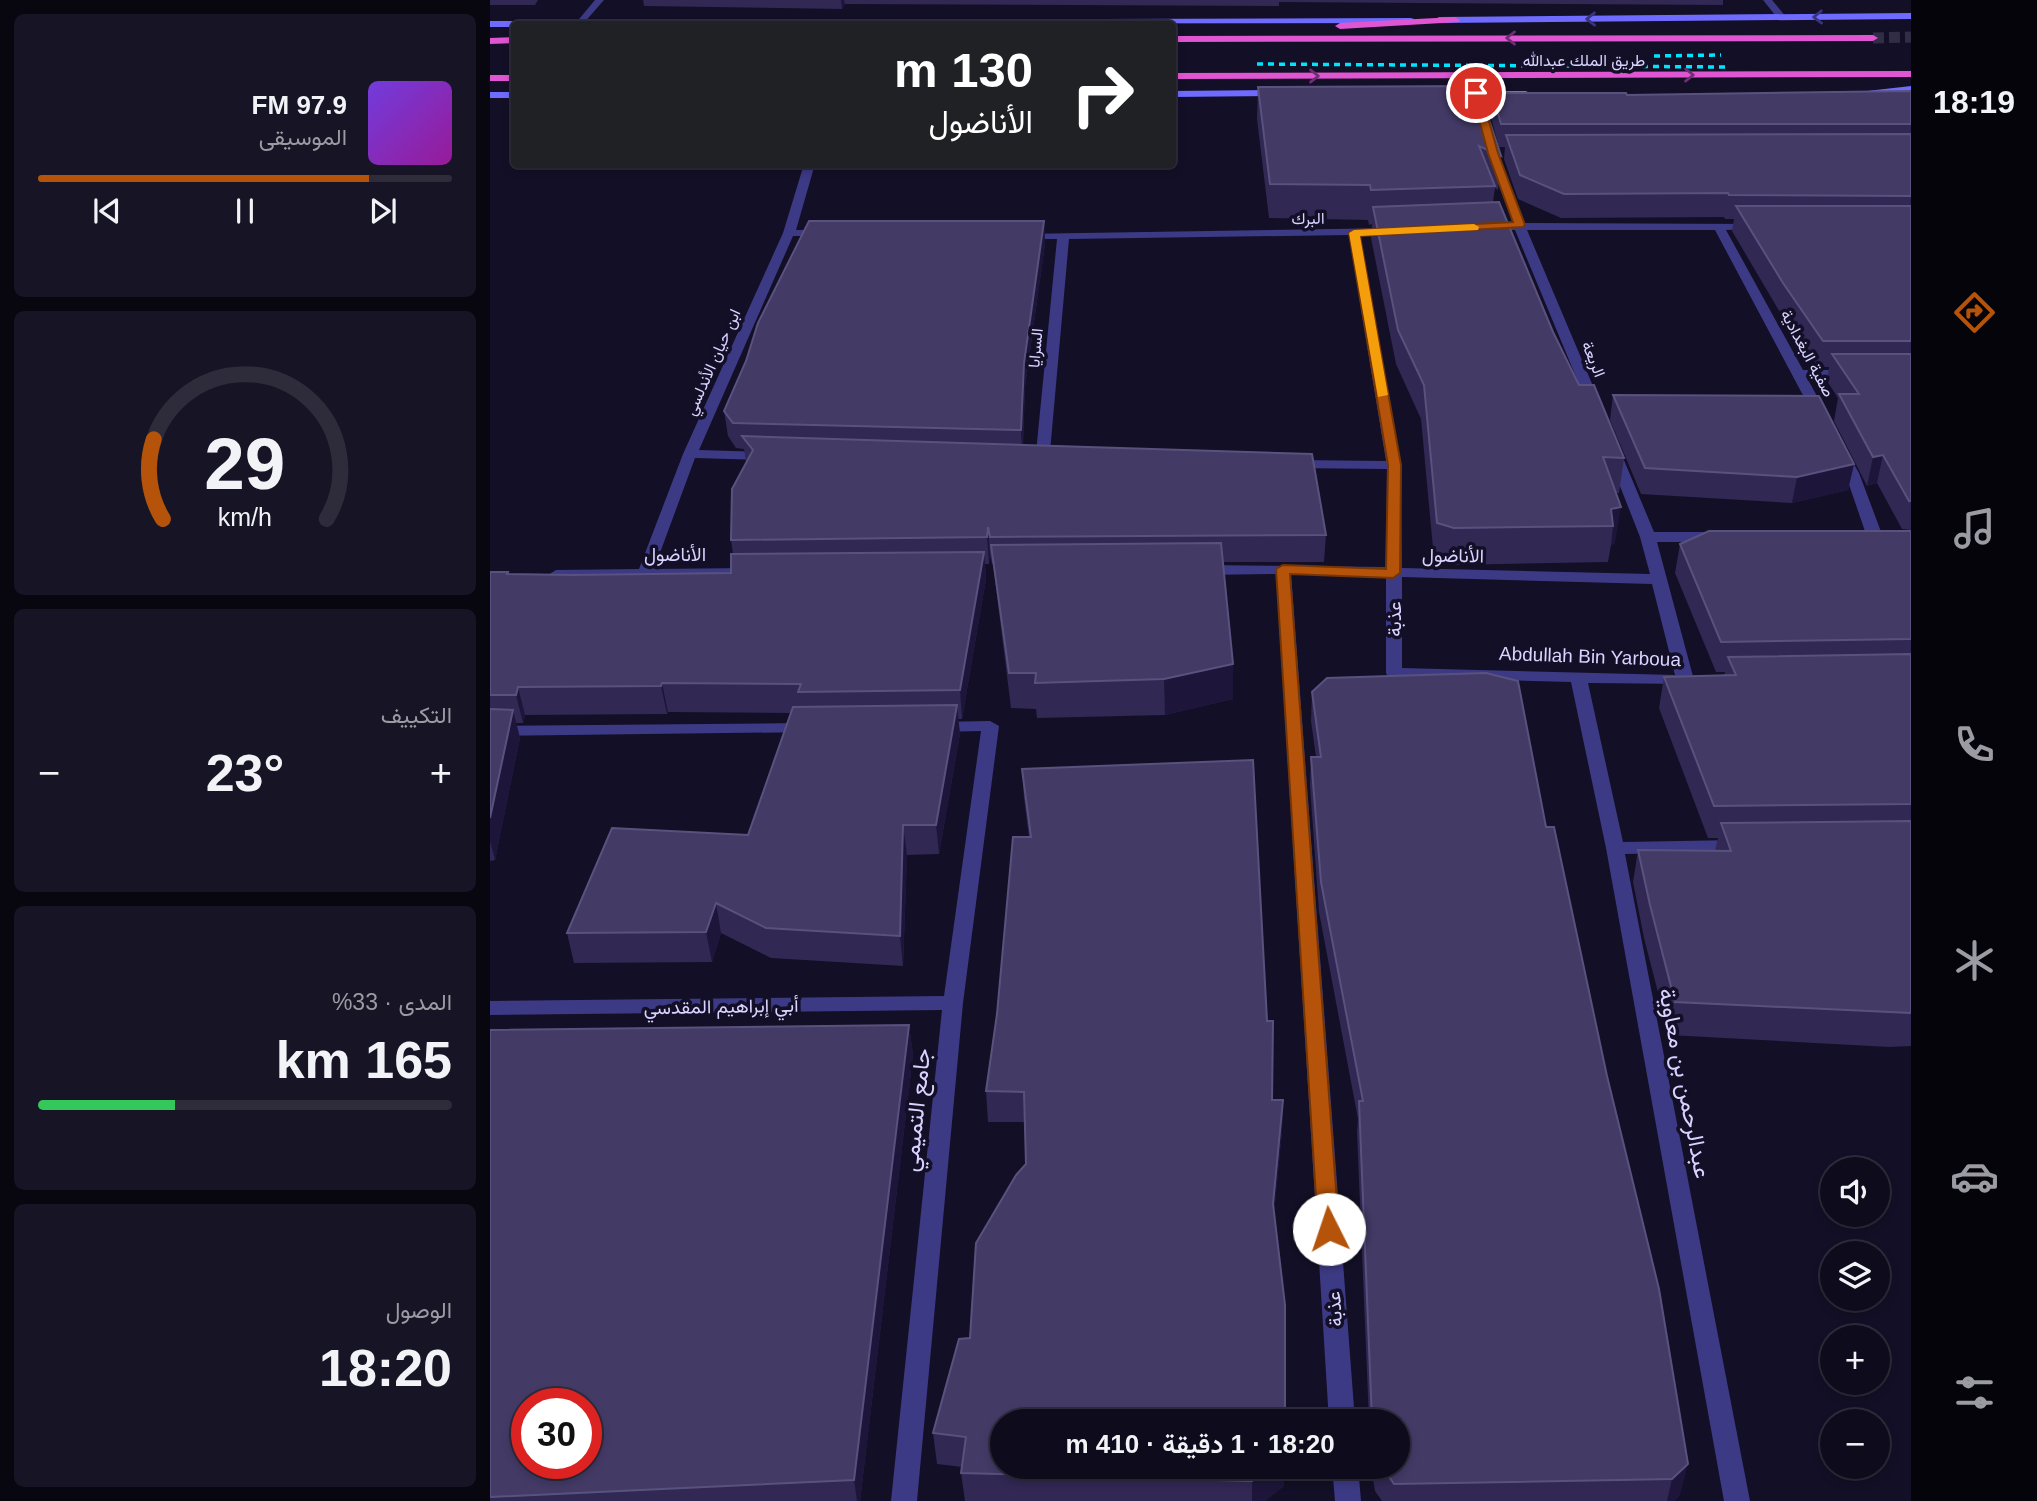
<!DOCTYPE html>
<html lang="ar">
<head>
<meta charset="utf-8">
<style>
  :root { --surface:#0e0b1c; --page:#171425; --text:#f1f3f6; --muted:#9b9ba3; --line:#2e2b3b; --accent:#b45309 }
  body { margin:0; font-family:Arial,Vazirmatn,sans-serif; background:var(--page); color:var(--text); direction:rtl; height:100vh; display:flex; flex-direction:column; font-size:26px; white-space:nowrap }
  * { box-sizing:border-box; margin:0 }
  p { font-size:23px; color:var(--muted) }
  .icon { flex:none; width:38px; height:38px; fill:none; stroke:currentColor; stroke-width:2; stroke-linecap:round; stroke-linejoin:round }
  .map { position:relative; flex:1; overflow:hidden; direction:ltr }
  .panel { display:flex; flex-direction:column; gap:14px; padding:14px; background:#08060f; width:490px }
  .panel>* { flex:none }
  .hud { position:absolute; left:21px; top:21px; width:665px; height:147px; border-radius:7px; box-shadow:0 4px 10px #0003,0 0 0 2px var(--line); direction:rtl; background:#202124; color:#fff; overflow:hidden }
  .fabs { position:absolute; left:1330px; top:1157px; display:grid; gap:14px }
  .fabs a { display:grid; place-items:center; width:70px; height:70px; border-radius:50%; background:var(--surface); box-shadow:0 4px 10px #0003,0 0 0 2px var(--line); font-size:35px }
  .speed { position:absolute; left:21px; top:1388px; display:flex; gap:14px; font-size:35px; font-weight:700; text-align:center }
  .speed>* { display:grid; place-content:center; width:91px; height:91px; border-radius:50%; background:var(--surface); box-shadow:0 4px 10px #0003,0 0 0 2px var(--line); line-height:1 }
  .speed .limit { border:10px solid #d22; background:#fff; color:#111 }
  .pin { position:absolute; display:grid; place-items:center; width:60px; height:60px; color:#fff; margin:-30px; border:4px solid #fff; border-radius:50%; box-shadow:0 2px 7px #0007 }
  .me { position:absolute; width:77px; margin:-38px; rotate:356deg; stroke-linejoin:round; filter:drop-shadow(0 0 5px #0008) }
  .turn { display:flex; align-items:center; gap:24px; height:147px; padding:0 28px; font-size:32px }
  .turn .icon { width:91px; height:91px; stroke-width:2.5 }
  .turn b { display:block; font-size:49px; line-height:60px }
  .big { font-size:52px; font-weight:600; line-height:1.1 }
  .panel .widget { flex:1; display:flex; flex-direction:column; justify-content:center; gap:10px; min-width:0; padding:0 24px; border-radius:10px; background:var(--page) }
  .panel .dial { align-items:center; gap:0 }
  .dial svg { height:182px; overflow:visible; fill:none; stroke:var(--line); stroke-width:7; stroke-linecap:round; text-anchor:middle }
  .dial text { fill:var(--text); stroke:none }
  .song { display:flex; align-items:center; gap:21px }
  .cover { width:84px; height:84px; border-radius:10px; background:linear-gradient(135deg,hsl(260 70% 55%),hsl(300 70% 35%)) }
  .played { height:7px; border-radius:4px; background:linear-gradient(90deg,var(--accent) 80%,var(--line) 80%) }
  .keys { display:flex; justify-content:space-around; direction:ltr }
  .heat { display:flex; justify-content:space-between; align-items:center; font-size:38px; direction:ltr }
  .charge { height:10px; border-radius:5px; background:linear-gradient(90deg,#34c759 33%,var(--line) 0) }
  .trip { position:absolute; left:500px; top:1409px; width:420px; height:70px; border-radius:35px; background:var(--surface); box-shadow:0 4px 10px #0003,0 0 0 2px var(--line); font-weight:600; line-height:70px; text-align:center; direction:rtl }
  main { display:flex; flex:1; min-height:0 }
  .tabs { display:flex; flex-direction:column; width:126px; justify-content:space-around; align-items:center; background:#06040b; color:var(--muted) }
  .tabs .icon { width:49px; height:49px }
  .tabs .current { color:var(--accent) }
  .tabs b { font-size:32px; color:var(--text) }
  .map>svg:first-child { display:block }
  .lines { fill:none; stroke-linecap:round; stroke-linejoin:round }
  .trunk-tunnel { stroke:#312d47; stroke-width:11; stroke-dasharray:11 5; stroke-linecap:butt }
  .service { fill:#3d3a85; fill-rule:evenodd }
  .minor { fill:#3d3a85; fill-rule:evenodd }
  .secondary { fill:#6f6bff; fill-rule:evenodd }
  .trunk { fill:#e055d1; fill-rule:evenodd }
  .rail { stroke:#00e5ff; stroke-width:3.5; stroke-dasharray:6 5; stroke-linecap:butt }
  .wall { fill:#312854 }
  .shaded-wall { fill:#1d163a }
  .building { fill:#433a66; stroke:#5a527e; stroke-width:2; fill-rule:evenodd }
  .oneway { stroke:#38347d }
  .oneway2 { stroke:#6f2e73 }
  .route { fill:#b45309; stroke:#753606; stroke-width:2 }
  .slow { fill:#f59e0b }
  .labels { text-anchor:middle; stroke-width:7; stroke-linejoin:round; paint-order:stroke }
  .far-street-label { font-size:16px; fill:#d9d4ff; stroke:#130f26 }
  .street-label { font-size:19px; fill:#d9d4ff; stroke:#130f26 }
  .near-street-label { font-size:23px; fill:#d9d4ff; stroke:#130f26 }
</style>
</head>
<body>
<main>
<nav class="tabs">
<b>18:19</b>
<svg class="icon current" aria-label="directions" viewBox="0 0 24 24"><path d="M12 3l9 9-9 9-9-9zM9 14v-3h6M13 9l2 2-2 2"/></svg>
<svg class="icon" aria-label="music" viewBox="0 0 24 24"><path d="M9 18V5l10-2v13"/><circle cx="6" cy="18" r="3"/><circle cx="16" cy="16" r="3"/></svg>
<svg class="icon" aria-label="phone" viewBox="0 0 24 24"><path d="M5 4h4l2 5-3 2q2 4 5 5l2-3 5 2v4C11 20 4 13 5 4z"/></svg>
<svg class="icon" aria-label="climate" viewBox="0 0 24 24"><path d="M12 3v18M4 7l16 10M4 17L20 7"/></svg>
<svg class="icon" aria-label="car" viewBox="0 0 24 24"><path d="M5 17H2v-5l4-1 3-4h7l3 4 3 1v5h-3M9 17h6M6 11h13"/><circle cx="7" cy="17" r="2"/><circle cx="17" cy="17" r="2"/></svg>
<svg class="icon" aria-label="filters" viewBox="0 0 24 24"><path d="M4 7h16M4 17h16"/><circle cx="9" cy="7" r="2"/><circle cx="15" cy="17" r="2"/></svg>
</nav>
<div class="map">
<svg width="1421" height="1501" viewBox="0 0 1421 1501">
  <rect width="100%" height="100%" fill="#130f26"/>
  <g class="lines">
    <path class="trunk-tunnel" d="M 1383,38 L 1421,37"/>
    <path class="service" d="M 1273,0 L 1282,0 L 1297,18 L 1295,20 L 1289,20 Z"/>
    <g class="minor">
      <path d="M 105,0 L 114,0 L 93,24 L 85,24 Z"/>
      <path d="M 1003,148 L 1008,151 L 1034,223 L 1269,224 L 1269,228 L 1265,229 L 1236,230 L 1313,370 L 1359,370 L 1366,374 L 1359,378 L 1317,378 L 1338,416 L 1336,419 L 1326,419 L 1324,416 L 1225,230 L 1037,230 L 1111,405 L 1109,408 L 1099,408 L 1025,230 L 995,230 L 989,227 L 995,224 L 1023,223 L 998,151 Z"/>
      <path d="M 314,164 L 325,164 L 306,230 L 334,230 L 340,233 L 334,236 L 303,236 L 209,450 L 277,452 L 284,456 L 277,460 L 205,458 L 164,569 L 259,568 L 267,573 L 259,578 L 61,578 L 58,575 L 66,570 L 149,569 L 193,454 L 293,233 Z"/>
      <path d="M 904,228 L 908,229 L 908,233 L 870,235 L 911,465 L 912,568 L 1160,574 L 1150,537 L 1117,453 L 1124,449 L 1131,453 L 1164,532 L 1228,532 L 1236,537 L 1228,542 L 1167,542 L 1204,680 L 1202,684 L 1098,683 L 1133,842 L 1247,840 L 1256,846 L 1247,852 L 1135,854 L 1260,1501 L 1234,1501 L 1116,848 L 1081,682 L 898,677 L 896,673 L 896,576 L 801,574 L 865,1421 L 839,1421 L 786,574 L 710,575 L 702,570 L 710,565 L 896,567 L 897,469 L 802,468 L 795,464 L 802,460 L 896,461 L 859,235 L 579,239 L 559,463 L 552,467 L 545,463 L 567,239 L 533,239 L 529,238 L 529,234 ZM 912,577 L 1162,584 L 1185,675 L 912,668 Z"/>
      <path d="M 1351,449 L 1356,450 L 1369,473 L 1393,537 L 1390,540 L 1380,540 L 1377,537 L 1355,473 L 1344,453 Z"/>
      <path d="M 500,721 L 509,726 L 473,1003 L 427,1501 L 401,1501 L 452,1010 L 0,1015 L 0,1001 L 454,996 L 491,731 L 447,732 L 438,727 L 447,722 Z"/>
      <path d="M 317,723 L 326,728 L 323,732 L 0,736 L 0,726 Z"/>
      <path d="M 842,1466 L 868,1466 L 871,1501 L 845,1501 Z"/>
    </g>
    <g class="secondary">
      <path d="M 1421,13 L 1421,19 L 949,23 L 944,20 L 949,17 Z"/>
      <path d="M 921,18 L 924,19 L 924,23 L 24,24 L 24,27 L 0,27 L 0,21 Z"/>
      <path d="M 1421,86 L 1421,92 L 1377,97 L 1372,94 L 1377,91 Z"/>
      <path d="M 682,91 L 791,90 L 796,93 L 791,96 L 682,97 Z"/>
      <path d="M 962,91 L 1036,91 L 1041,94 L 1036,97 L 966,96 L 962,95 Z"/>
      <rect x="0" y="92" width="24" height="6"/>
    </g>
    <g class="trunk">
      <path d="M 965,17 L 970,20 L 969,22 L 850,29 L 845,26 L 850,23 Z"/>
      <path d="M 682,36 L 1383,35 L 1388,38 L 1383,41 L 682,42 Z"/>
      <path d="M 24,37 L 24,43 L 0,44 L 0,38 Z"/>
      <path d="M 1421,71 L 1421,77 L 682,79 L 682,73 Z"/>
      <rect x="0" y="75" width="24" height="6"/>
    </g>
    <g class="rail">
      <path d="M 1164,56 L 1231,55"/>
      <path d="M 767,64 L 1236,67"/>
    </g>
  </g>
  <g class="wall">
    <path d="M 0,0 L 48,0 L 45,5 L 0,5 Z"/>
    <path d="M 153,0 L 1271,0 L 1233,0 L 1233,5 L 789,2 L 789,6 L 355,4 L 352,9 L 154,6 Z"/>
    <path d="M 988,86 L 1011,156 L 1008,190 L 1005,188 L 1003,202 L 1063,332 L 1089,385 L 1134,458 L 1129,493 L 1126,493 L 1125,543 L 1121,545 L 1118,562 L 961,565 L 944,559 L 931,419 L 906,364 L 881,238 L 882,224 L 879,225 L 878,220 L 779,218 L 767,119 L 768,87 Z"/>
    <path d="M 1421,91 L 1421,530 L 1412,529 L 1387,483 L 1377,486 L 1344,421 L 1348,398 L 1337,381 L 1339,367 L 1328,367 L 1288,309 L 1242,231 L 1244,219 L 1235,219 L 1234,217 L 1071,218 L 1028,199 L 1014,159 L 1015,147 L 1009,147 L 1001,118 L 1003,96 L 1012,96 L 1013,93 L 1137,95 Z"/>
    <path d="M 554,221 L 555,244 L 535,387 L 533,445 L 836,535 L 834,562 L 733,562 L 743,699 L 675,715 L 547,718 L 546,709 L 521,708 L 503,564 L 502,564 L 500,554 L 499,564 L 495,564 L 496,579 L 472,719 L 468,719 L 470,734 L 449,854 L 417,855 L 413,966 L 281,958 L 231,933 L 222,962 L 84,963 L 77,933 L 258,835 L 301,713 L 178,712 L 177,714 L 35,715 L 33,723 L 26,723 L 30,738 L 5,860 L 0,861 L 0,572 L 18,572 L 19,574 L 82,575 L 241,573 L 243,554 L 241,540 L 256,462 L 254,449 L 246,448 L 238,436 L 234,411 Z"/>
    <path d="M 1123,395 L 1364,464 L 1358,490 L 1302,503 L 1151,494 L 1120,420 Z"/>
    <path d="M 1421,531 L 1421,1046 L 1399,1047 L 1179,1035 L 1154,938 L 1143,882 L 1148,850 L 1225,851 L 1228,838 L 1218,838 L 1169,708 L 1174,677 L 1234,676 L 1235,672 L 1226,672 L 1185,573 L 1190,544 Z"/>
    <path d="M 822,692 L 1056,827 L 1190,1495 L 1184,1501 L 892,1501 L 885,1491 L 881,1466 L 908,1466 L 908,1421 L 879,1421 L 867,1132 L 868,1119 L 829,912 L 820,786 L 821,757 L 826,757 L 821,721 Z"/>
    <path d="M 532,769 L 782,1100 L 793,1100 L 792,1131 L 784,1213 L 513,1466 L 794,1466 L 794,1486 L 775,1501 L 475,1501 L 471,1473 L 472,1467 L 447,1464 L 443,1433 L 480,1338 L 536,1164 L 535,1122 L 498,1122 L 496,1091 L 539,837 L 534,798 Z"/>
    <path d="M 419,1025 L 423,1055 L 370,1501 L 0,1501 L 0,1030 Z"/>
  </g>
  <g class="shaded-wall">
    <path d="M 351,0 L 354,0 L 355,4 L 352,9 Z"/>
    <path d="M 554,221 L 555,244 L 535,387 L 532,456 L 531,430 L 534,363 Z"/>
    <path d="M 1393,455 L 1387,483 L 1377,486 L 1383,457 Z"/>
    <path d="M 1364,464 L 1358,490 L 1302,503 L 1307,477 Z"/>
    <path d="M 1131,507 L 1125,543 L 1121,545 L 1123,526 L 1121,509 Z"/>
    <path d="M 498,527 L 500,554 L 499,564 L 497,537 Z"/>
    <path d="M 494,552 L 496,579 L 472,719 L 470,690 Z"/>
    <path d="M 743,664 L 743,699 L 675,715 L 674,679 Z"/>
    <path d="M 172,683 L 178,712 L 177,714 L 171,686 Z"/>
    <path d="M 28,687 L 35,715 L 33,723 L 26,695 Z"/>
    <path d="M 467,705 L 470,734 L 449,854 L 446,825 Z"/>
    <path d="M 23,710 L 30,738 L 5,860 L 0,841 L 0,818 Z"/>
    <path d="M 413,825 L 417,855 L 413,966 L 410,936 Z"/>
    <path d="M 226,903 L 231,933 L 222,962 L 216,932 Z"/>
    <path d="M 419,1025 L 423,1055 L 370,1501 L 367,1501 L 364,1480 Z"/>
    <path d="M 793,1100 L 792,1131 L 782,1235 L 783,1204 Z"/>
    <path d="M 1198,1464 L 1190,1495 L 1184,1501 L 1177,1501 L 1182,1479 Z"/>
    <path d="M 780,1466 L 794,1466 L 794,1486 L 775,1501 L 762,1501 L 762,1481 Z"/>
  </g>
  <g class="building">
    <path d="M 988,86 L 1011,156 L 989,146 L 1005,186 L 881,190 L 880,185 L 780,184 L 768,87 Z"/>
    <path d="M 1421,91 L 1421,124 L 1011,124 L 1003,96 L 1013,96 L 1013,93 L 1136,93 L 1137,95 Z"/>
    <path d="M 1421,134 L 1421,196 L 1239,195 L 1238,193 L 1074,194 L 1030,175 L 1016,135 Z"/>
    <path d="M 1009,202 L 1063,332 L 1089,385 L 1104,385 L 1134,458 L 1113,457 L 1131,507 L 1121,509 L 1123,526 L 964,528 L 947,523 L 934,385 L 908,330 L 883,207 Z"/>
    <path d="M 1246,206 L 1421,206 L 1421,341 L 1333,341 L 1293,283 Z"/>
    <path d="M 319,221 L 554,221 L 534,363 L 531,430 L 243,423 L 234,411 L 256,361 L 268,323 Z"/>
    <path d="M 1342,354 L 1421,354 L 1421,501 L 1419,501 L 1393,455 L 1383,457 L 1349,394 L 1369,394 Z"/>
    <path d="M 1123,395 L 1329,396 L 1364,464 L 1307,477 L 1155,468 Z"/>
    <path d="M 252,436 L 822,454 L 836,535 L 500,537 L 498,527 L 497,537 L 241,540 L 242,489 L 263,450 Z"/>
    <path d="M 1219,531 L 1421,531 L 1421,639 L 1231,642 L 1190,544 Z"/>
    <path d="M 731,543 L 743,664 L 674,679 L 545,683 L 546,673 L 519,673 L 501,545 Z"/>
    <path d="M 494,552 L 470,690 L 308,692 L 311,684 L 172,683 L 171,686 L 28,687 L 26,695 L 0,695 L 0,572 L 18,572 L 17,574 L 82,575 L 241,573 L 241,554 Z"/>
    <path d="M 1421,654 L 1421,804 L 1224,806 L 1174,677 L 1246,675 L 1238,657 Z"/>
    <path d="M 996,673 L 1028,681 L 1056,827 L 1064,827 L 1117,1076 L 1169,1289 L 1198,1464 L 1182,1479 L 904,1484 L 892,1466 L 908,1466 L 908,1421 L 882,1421 L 869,1101 L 873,1101 L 831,882 L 821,757 L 831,757 L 822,692 L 837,678 Z"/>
    <path d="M 467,705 L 446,825 L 413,825 L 410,936 L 276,928 L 226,903 L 216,932 L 77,933 L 122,828 L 258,835 L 303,707 Z"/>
    <path d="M 0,709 L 23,710 L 0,818 Z"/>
    <path d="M 763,760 L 777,1021 L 783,1021 L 782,1100 L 793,1100 L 783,1204 L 795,1305 L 795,1421 L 513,1421 L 513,1466 L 780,1466 L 762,1481 L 471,1473 L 476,1437 L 443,1433 L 469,1339 L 480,1338 L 486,1243 L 526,1175 L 536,1164 L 534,1092 L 496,1091 L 507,1014 L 523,837 L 541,837 L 532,769 Z"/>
    <path d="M 1421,821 L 1421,1013 L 1185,1002 L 1160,905 L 1148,850 L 1241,851 L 1231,823 Z"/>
    <path d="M 419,1025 L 364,1480 L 0,1497 L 0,1030 ZM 37,1404 L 96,1404 L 96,1463 L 37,1463 Z"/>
  </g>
  <defs><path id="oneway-chevron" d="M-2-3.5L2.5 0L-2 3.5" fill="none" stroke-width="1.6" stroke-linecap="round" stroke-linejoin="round" transform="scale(1.75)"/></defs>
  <g class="oneway">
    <use href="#oneway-chevron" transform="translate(1328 17) rotate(179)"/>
    <use href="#oneway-chevron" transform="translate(1101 19) rotate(179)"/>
  </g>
  <g class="oneway2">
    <use href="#oneway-chevron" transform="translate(1021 38) rotate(180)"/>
    <use href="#oneway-chevron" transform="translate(1199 75)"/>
    <use href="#oneway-chevron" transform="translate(824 76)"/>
  </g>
  <path class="route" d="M 986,90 L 991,93 L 1008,153 L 1035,225 L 1033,227 L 870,236 L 911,465 L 910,573 L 903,578 L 800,574 L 849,1229 L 846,1234 L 839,1237 L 831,1234 L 828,1229 L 786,569 L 793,565 L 896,569 L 898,465 L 859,233 L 864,230 L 1023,222 L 998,153 L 982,93 Z"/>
  <path class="slow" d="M 984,224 L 989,227 L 988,230 L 870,236 L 898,395 L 888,397 L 859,233 L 864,230 Z"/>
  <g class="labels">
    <g class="far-street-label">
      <text x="1094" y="66">طريق الملك عبدالله</text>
      <text transform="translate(818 218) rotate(-1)" y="6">البرك</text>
      <text transform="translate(545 348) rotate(-85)" y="6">السرايا</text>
      <text transform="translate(1318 353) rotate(62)" y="6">صفية البغدادية</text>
      <text transform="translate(1104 359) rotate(68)" y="6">الريعة</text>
      <text transform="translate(222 362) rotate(-66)" y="6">ابن حيان الأندلسي</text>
    </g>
    <g class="street-label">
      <text x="185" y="561">الأناضول</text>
      <text transform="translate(963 555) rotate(1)" y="7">الأناضول</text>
      <text transform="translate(904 619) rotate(-90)" y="7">عذبة</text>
      <text transform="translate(1100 656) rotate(2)" y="7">Abdullah Bin Yarboua</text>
      <text transform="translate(231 1006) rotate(-1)" y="7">أبي إبراهيم المقدسي</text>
      <text transform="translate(844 1309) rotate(-94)" y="7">عذبة</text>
    </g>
    <g class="near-street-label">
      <text transform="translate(1195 1083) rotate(79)" y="8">عبدالرحمن بن معاوية</text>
      <text transform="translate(426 1110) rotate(-84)" y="8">جامع التميمي</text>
    </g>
  </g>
</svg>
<div class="fabs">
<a><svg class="icon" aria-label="sound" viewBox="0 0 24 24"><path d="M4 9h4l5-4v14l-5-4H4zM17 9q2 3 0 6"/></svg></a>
<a><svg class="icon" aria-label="layers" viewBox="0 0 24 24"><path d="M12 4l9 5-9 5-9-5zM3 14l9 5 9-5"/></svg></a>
<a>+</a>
<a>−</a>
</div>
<div class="speed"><div class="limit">30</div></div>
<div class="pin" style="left:986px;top:93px;background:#d93025"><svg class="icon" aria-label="arrive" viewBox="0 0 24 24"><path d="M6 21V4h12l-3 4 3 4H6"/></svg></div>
<svg class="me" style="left:839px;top:1229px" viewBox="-20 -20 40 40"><circle r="19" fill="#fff"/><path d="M0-13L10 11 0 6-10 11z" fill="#b45309"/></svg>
<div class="trip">18:20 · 1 دقيقة · 410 m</div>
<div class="hud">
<div class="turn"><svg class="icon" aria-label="right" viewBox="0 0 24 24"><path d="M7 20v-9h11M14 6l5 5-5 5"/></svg><div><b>130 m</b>الأناضول</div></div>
</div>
</div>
<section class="panel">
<div class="widget">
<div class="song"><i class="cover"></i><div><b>97.9 FM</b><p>الموسيقى</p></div></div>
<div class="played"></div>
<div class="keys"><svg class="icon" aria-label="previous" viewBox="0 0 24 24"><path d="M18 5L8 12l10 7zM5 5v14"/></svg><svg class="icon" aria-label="pause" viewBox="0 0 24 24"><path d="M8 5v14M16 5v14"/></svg><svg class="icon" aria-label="next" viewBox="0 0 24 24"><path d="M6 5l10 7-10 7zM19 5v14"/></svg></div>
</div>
<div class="widget dial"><svg viewBox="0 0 100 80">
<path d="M14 69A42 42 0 1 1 86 69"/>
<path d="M14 69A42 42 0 0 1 10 34" stroke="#b45309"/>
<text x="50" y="56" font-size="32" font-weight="700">29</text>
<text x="50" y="72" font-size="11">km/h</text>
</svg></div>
<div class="widget"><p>التكييف</p>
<div class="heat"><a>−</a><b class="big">23°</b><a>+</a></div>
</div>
<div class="widget"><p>المدى · 33%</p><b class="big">165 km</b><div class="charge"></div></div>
<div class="widget"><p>الوصول</p><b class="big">18:20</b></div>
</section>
</main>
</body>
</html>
